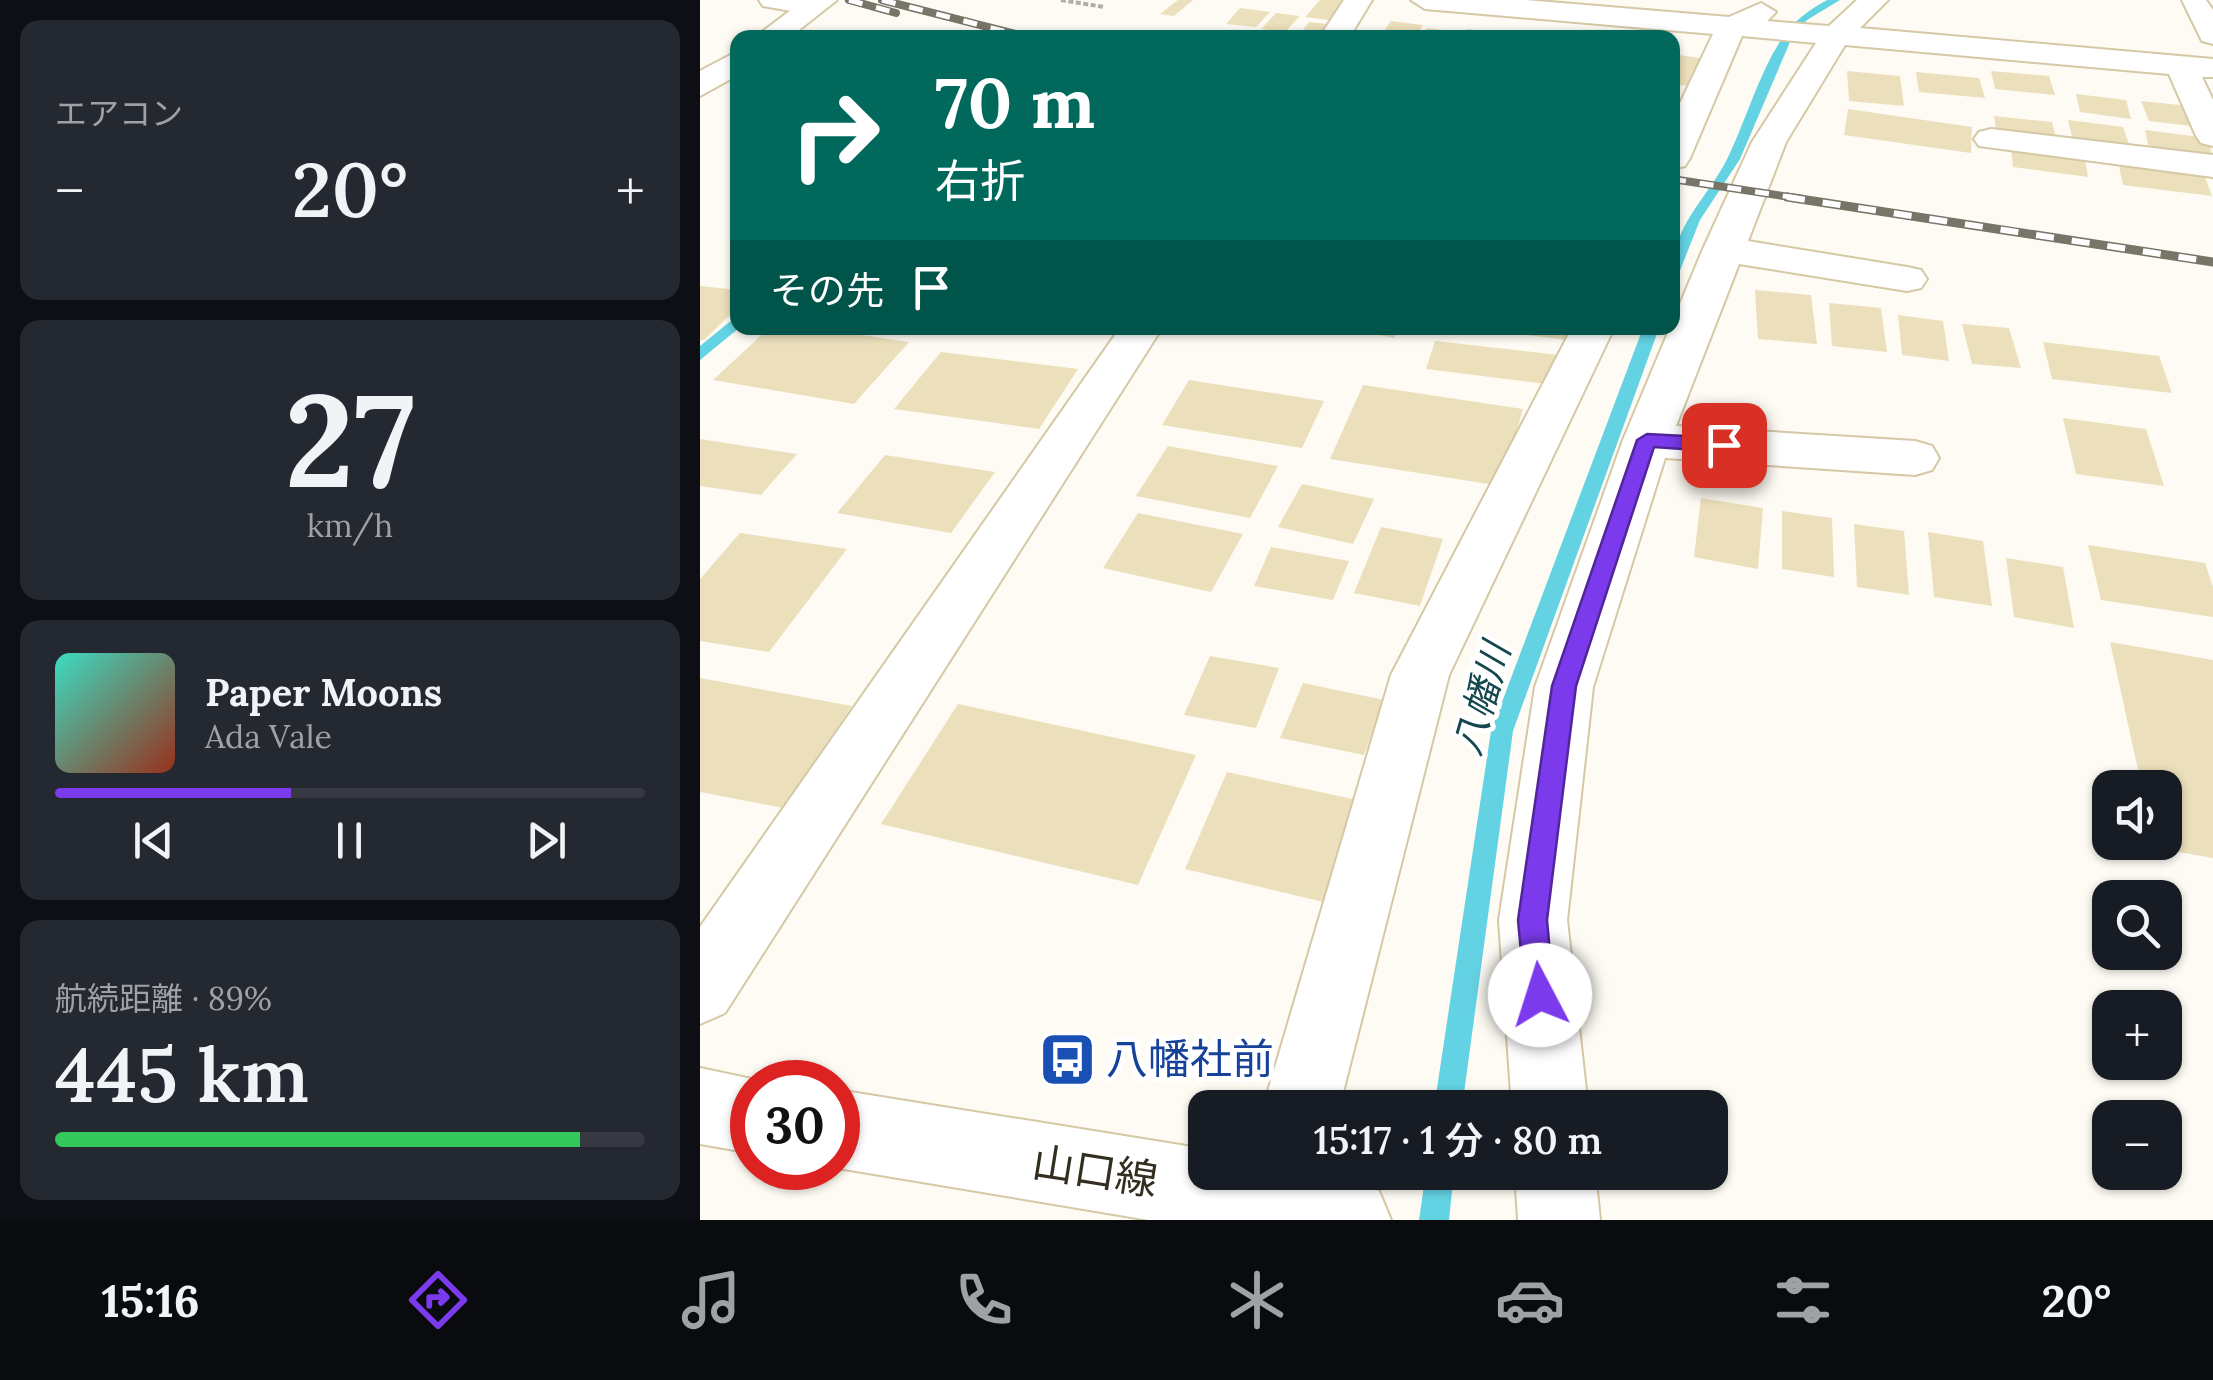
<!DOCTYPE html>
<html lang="ja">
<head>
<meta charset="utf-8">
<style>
  :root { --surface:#171b24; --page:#242831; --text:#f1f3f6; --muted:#9ea1a6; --line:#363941; --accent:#7c3aed }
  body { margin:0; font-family:Lora,"Noto Sans JP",serif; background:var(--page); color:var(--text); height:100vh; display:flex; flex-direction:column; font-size:38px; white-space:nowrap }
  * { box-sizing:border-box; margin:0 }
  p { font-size:32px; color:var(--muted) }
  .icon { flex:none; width:55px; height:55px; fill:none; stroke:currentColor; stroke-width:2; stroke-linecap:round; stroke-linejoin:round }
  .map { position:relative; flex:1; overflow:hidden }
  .drawer { display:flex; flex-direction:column; gap:20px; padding:20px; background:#0d0f14; width:700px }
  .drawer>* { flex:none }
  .hud { position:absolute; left:30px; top:30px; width:950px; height:305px; border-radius:20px; box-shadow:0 2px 8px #0004; background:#00695c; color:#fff; overflow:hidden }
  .fabs { position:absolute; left:1392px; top:770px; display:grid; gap:20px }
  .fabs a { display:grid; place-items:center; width:90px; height:90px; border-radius:20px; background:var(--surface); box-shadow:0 2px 8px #0004; font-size:50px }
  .speed { position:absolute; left:30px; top:1060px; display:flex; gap:20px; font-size:50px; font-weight:700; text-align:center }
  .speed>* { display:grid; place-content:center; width:130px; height:130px; border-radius:50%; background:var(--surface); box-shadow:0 2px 8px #0004; line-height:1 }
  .speed .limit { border:15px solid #d22; background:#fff; color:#111 }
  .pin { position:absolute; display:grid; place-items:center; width:85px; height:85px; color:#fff; margin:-42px; border-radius:20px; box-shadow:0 5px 15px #0006 }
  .me { position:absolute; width:110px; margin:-55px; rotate:355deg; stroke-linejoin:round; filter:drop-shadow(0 0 8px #0008) }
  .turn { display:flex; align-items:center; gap:35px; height:210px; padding:0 40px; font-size:45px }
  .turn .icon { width:130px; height:130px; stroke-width:2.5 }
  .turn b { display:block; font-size:70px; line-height:85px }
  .then { display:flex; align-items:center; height:95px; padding:0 40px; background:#0003; gap:20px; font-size:38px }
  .big { font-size:75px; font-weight:600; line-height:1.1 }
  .drawer .widget { flex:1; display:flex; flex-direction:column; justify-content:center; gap:15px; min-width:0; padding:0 35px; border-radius:20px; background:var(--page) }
  .drawer .dial { align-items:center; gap:0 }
  .dial b { font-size:130px; line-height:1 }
  .song { display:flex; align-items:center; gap:30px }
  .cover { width:120px; height:120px; border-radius:15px; background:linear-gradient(135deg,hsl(170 70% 55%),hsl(10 70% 35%)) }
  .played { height:10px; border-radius:5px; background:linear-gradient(90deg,var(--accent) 40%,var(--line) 40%) }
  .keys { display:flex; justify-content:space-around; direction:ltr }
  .heat { display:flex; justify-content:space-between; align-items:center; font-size:55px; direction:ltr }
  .charge { height:15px; border-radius:8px; background:linear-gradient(90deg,#34c759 89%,var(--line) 0) }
  .trip { position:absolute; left:488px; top:1090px; width:540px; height:100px; border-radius:20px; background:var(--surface); box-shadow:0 2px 8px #0004; font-weight:600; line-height:100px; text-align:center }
  .tabs { display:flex; height:160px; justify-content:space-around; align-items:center; background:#090b0e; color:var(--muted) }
  .tabs .icon { width:70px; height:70px }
  .tabs .selected { color:var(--accent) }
  .tabs b { font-size:45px; color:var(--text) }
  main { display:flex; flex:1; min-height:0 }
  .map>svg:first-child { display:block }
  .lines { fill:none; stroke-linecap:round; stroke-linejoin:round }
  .stream { fill:#63d2e3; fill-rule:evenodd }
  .building { fill:#ecdfbb }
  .street-casing { stroke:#d5c8a5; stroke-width:4 }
  .secondary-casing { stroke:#d5c8a5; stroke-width:4 }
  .highway-casing { stroke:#d5c8a5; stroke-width:4 }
  .path { stroke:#b2aea4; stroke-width:4; stroke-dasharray:5 2.5; stroke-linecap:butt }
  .street { fill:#fff; fill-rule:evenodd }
  .secondary { fill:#fff; fill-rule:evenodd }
  .highway { fill:#fff; fill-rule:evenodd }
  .rail-far1-casing { stroke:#787468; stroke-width:8 }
  .rail-casing { stroke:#787468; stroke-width:9 }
  .rail-far1 { stroke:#fff; stroke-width:5; stroke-dasharray:14; stroke-linecap:butt }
  .rail { stroke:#fff; stroke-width:6; stroke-dasharray:18; stroke-linecap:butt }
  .route { fill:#7c3aed; stroke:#51269a; stroke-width:2.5 }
  .labels { text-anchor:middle; stroke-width:10; stroke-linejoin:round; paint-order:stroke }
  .water-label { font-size:38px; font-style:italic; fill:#14474e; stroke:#fff }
  .near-transit-label { font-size:42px; fill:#164399; stroke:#fff; text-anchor:start }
  .near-street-label { font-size:42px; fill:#332e20; stroke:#fff }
</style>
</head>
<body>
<main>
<section class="drawer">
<div class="widget"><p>エアコン</p>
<div class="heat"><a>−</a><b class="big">20°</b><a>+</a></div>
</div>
<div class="widget dial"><b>27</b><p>km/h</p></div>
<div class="widget">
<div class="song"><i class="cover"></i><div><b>Paper Moons</b><p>Ada Vale</p></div></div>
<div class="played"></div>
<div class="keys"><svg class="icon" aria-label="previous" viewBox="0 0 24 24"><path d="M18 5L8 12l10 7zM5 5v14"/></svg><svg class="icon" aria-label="pause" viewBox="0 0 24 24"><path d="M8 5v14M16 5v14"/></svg><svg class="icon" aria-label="next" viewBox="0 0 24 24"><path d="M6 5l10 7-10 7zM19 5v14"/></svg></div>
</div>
<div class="widget"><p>航続距離 · 89%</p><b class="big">445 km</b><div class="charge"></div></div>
</section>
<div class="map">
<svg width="1513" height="1220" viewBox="0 0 1513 1220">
  <rect width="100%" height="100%" fill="#fefbf4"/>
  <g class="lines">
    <g class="stream">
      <path d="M 1127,0 L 1140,0 L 1107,20 L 1090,42 L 1040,159 L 1000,220 L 979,273 L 972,277 C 972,222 1009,199 1030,153 C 1047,117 1059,74 1081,40 C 1094,20 1108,11 1127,0 Z"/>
      <path d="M 38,315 L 39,328 L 0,360 L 0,346 Z"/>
      <path d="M 943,328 L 959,328 L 813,731 L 762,1108 L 734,1108 L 791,731 Z"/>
      <path d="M 726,1172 L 754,1172 L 749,1220 L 719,1220 Z"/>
    </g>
  </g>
  <g class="building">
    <path d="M 478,0 L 493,0 L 474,16 L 460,14 Z"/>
    <path d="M 620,0 L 652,0 L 636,21 L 605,17 Z"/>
    <path d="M 540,8 L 570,12 L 556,27 L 526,24 Z"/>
    <path d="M 576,13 L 600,16 L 585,32 L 561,29 Z"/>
    <path d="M 691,21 L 723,25 L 715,38 L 679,38 Z"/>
    <path d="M 609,22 L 636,25 L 627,38 L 599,35 Z"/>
    <path d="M 727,28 L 759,32 L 756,38 L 721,38 Z"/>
    <path d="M 767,29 L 807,33 L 806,38 L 763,38 Z"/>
    <path d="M 972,54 L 1013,60 L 1003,88 L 972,84 Z"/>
    <path d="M 1147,71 L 1200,76 L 1204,106 L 1149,101 Z"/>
    <path d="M 1291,71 L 1349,76 L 1355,95 L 1295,89 Z"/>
    <path d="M 1216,72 L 1279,78 L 1285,98 L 1219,92 Z"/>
    <path d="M 1376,94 L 1426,100 L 1431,119 L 1380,112 Z"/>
    <path d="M 1441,101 L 1499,107 L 1508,128 L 1449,121 Z"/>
    <path d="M 1148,109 L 1272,127 L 1271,153 L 1144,135 Z"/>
    <path d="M 1294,116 L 1352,122 L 1357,141 L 1297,135 Z"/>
    <path d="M 1368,120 L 1423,127 L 1430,147 L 1373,140 Z"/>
    <path d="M 1445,130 L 1508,138 L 1513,158 L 1449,149 Z"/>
    <path d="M 1311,148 L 1385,158 L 1388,177 L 1313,167 Z"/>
    <path d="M 1419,166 L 1505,177 L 1512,196 L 1423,185 Z"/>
    <path d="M 0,286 L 38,290 L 38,307 L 4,340 L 0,340 Z"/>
    <path d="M 1055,290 L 1111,295 L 1117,344 L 1058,339 Z"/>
    <path d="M 1129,303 L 1181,308 L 1187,352 L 1132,346 Z"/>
    <path d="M 1198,315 L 1243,321 L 1249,361 L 1202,355 Z"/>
    <path d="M 1262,324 L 1309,328 L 1321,368 L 1272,364 Z"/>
    <path d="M 69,328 L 114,328 L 209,342 L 154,404 L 13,380 Z"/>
    <path d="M 647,328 L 699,328 L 694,338 Z"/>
    <path d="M 801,328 L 871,328 L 868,340 L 800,332 Z"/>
    <path d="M 735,341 L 868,356 L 862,386 L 726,369 Z"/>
    <path d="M 1343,342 L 1459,356 L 1472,393 L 1352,379 Z"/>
    <path d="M 241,352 L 378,369 L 339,429 L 194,409 Z"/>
    <path d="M 489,380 L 624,401 L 602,448 L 462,425 Z"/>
    <path d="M 663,385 L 823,409 L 801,486 L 630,459 Z"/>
    <path d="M 1363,418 L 1446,429 L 1464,486 L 1376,474 Z"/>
    <path d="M 0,439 L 97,454 L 61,495 L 0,486 Z"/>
    <path d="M 468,446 L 578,466 L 550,518 L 436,496 Z"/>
    <path d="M 185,455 L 295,472 L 251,533 L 137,513 Z"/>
    <path d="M 602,484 L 674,499 L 653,544 L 578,527 Z"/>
    <path d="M 1001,498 L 1063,508 L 1058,569 L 994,557 Z"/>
    <path d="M 1082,511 L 1132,518 L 1134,577 L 1082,569 Z"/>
    <path d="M 438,513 L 543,534 L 511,592 L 403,568 Z"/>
    <path d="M 1154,524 L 1204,531 L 1209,595 L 1157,587 Z"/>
    <path d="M 681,527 L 743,539 L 720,606 L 654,593 Z"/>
    <path d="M 1228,532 L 1283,541 L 1292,606 L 1234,597 Z"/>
    <path d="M 40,533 L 147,549 L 69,652 L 0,641 L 0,579 Z"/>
    <path d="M 1388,545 L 1505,563 L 1513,587 L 1513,617 L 1401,600 Z"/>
    <path d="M 571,547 L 649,561 L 633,600 L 554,586 Z"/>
    <path d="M 1306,558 L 1363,567 L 1374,628 L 1314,617 Z"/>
    <path d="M 1410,642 L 1513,660 L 1513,858 L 1456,848 L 1455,842 L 1465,842 L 1465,788 L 1442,788 Z"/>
    <path d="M 510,656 L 579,668 L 556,728 L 484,715 Z"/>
    <path d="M 0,678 L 152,706 L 83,808 L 0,792 Z"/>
    <path d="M 603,683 L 684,700 L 664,755 L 580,738 Z"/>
    <path d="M 258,704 L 496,755 L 438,885 L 181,824 Z"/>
    <path d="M 527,772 L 676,804 L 644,907 L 485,869 Z"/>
  </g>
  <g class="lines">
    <defs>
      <g id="street">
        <path d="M 59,0 L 124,0 L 128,6 L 114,15 L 63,6 Z"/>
        <path d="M 644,0 L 672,0 L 649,38 L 619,38 Z"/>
        <path d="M 711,0 L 826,0 L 1029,17 L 1061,3 L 1076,12 L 1067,21 L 1129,26 L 1157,0 L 1188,0 L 1160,28 L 1513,59 L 1513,77 L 1502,77 L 1513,100 L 1513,146 L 1501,143 L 1496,136 L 1469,74 L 1145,45 L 1086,142 L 1048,241 L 1207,267 L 1221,270 L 1227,279 L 1221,288 L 1207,291 L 1039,264 L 976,426 L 1215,441 L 1232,446 L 1239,458 L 1232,470 L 1215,475 L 965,458 L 893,687 L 867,920 L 888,1108 L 812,1108 L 799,920 L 835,687 L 923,440 L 1003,249 L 1052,142 L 1116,43 L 1042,36 L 990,158 L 985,166 L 972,169 L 972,120 L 1013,34 L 725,9 Z"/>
        <path d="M 1482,0 L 1506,0 L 1513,10 L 1513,44 L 1502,41 Z"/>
        <path d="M 1291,129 L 1513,155 L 1513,177 L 1279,146 L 1274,139 L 1279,132 Z"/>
        <path d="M 420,328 L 462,328 L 25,1013 L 0,1024 L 0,927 Z"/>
        <path d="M 872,328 L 914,328 L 749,675 L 639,1108 L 563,1108 L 691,675 Z"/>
        <path d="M 815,1172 L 895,1172 L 900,1220 L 818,1220 Z"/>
      </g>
      <g id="secondary">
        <path d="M 0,1068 L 66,1082 L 52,1082 L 52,1153 L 0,1144 Z"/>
        <path d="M 138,1090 L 505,1149 L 505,1172 L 622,1172 L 679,1191 L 691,1220 L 449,1220 L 138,1168 Z"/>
      </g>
      <g id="highway">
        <path d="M 104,0 L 137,0 L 89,38 L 54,38 Z"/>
        <path d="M 38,51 L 38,75 L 0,96 L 0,71 Z"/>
      </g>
    </defs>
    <use href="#street" class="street-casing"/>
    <use href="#secondary" class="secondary-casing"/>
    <use href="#highway" class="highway-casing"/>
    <path class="path" d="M 361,0 L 404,7"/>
    <use href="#street" class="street"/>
    <use href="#secondary" class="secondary"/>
    <use href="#highway" class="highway"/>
    <defs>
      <g id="rail-far1">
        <path d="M 149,0 L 196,13"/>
        <path d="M 182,0 L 331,38"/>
        <path d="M 972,179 L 1103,199"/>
      </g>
      <path id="rail" d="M 1087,197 L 1513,262"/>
    </defs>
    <use href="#rail-far1" class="rail-far1-casing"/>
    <use href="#rail" class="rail-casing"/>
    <use href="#rail-far1" class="rail-far1"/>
    <use href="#rail" class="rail"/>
  </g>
  <path class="route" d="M 947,434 L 1024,438 L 1033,445 L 1024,452 L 954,447 L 876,686 L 847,920 L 854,995 L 850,1005 L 840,1010 L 829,1005 L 825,995 L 818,920 L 852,686 L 937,440 Z"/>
  <defs>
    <symbol id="bus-square" viewBox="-11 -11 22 22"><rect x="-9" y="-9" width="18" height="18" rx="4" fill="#1a4fb4" stroke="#fff"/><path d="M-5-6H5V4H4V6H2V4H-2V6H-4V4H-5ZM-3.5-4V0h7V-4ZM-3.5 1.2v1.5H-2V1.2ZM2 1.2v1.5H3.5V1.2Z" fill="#fff"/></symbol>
  </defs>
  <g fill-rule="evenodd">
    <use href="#bus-square" x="336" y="1028" width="63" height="63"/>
  </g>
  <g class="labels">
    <g class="water-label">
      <text transform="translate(782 699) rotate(-74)" y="13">八幡川</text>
    </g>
    <g class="near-transit-label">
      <text x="406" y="1074">八幡社前</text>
    </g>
    <g class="near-street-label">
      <text transform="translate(395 1171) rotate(9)" y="15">山口線</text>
    </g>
  </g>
</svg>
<div class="fabs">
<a><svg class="icon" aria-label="sound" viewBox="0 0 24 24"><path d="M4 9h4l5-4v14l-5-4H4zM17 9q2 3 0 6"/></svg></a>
<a><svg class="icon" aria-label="search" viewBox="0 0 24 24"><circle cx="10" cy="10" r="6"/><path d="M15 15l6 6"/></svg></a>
<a>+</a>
<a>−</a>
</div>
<div class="speed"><div class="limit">30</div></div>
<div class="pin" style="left:1024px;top:445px;background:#d93025"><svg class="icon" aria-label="arrive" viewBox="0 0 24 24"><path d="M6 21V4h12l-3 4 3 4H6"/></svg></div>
<svg class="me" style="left:840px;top:995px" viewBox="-20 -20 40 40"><circle r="19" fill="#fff"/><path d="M0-13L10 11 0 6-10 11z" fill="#7c3aed"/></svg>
<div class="trip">15:17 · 1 分 · 80 m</div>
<div class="hud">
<div class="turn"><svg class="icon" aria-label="right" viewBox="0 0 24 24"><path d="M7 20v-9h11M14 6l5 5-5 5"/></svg><div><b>70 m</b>右折</div></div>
<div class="then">その先<svg class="icon" aria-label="arrive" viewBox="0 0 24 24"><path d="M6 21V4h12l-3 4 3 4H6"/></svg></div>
</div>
</div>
</main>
<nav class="tabs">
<b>15:16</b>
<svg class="icon selected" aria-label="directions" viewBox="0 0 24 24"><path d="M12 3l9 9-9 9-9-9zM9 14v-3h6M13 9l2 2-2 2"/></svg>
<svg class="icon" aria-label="music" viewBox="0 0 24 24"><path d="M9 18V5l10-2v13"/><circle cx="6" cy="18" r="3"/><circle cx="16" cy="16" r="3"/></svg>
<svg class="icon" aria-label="phone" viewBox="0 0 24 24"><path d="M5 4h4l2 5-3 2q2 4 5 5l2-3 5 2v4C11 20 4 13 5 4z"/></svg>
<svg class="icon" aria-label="climate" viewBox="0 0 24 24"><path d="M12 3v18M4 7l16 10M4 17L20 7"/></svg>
<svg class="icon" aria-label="car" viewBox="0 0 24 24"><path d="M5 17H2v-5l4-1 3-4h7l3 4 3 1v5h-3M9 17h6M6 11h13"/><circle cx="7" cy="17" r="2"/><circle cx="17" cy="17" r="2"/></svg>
<svg class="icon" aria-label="filters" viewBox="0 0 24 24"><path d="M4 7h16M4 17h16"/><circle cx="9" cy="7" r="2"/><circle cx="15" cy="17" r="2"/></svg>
<b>20°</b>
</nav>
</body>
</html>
